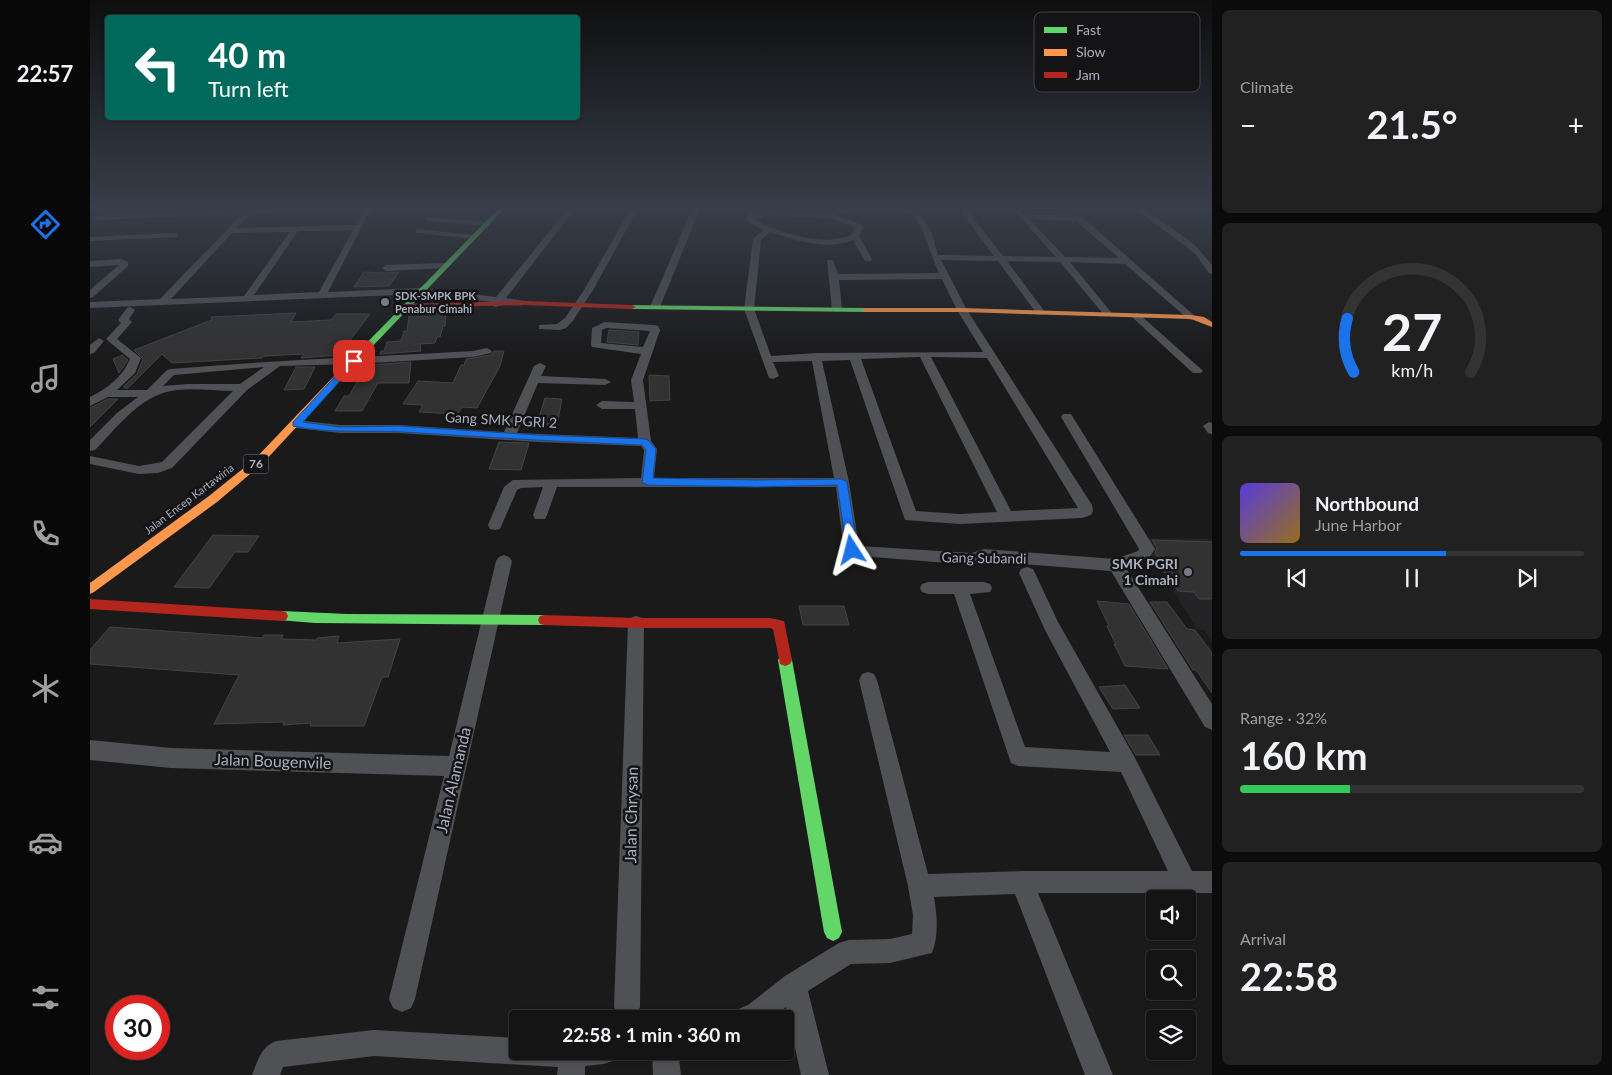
<!DOCTYPE html>
<html lang="en">
<head>
<meta charset="utf-8">
<style>
  :root { --surface:#141414; --page:#212122; --text:#f1f3f6; --muted:#9d9ea0; --line:#333334; --accent:#1a73e8 }
  body { margin:0; font-family:Lato,sans-serif; background:var(--page); color:var(--text); height:100vh; display:flex; flex-direction:column; font-size:19px; white-space:nowrap }
  * { box-sizing:border-box; margin:0 }
  p { font-size:16px; color:var(--muted) }
  .icon { flex:none; width:28px; height:28px; fill:none; stroke:currentColor; stroke-width:2; stroke-linecap:round; stroke-linejoin:round }
  .map { position:relative; flex:1; overflow:hidden }
  .side { display:flex; flex-direction:column; gap:10px; padding:10px; background:#0b0b0b; width:400px }
  .side>* { flex:none }
  .hud { position:absolute; left:15px; top:15px; width:475px; height:105px; border-radius:5px; box-shadow:0 1px 4px #0004,0 0 0 1px var(--line); background:#00695c; color:#fff; overflow:hidden }
  .buttons { position:absolute; left:1056px; top:890px; display:grid; gap:10px }
  .buttons a { display:grid; place-items:center; width:50px; height:50px; border-radius:5px; background:var(--surface); box-shadow:0 1px 4px #0004,0 0 0 1px var(--line); font-size:25px }
  .speed { position:absolute; left:15px; top:995px; display:flex; gap:10px; font-size:25px; font-weight:700; text-align:center }
  .speed>* { display:grid; place-content:center; width:65px; height:65px; border-radius:50%; background:var(--surface); box-shadow:0 1px 4px #0004,0 0 0 1px var(--line); line-height:1 }
  .speed .limit { border:8px solid #d22; background:#fff; color:#111 }
  .pin { position:absolute; display:grid; place-items:center; width:42px; height:42px; color:#fff; margin:-21px; border-radius:10px; box-shadow:0 2px 8px #0006 }
  .me { position:absolute; width:55px; margin:-28px; rotate:351deg; stroke-linejoin:round; filter:drop-shadow(0 0 4px #0008) }
  .turn { display:flex; align-items:center; gap:18px; height:105px; padding:0 20px; font-size:22px }
  .turn .icon { width:65px; height:65px; stroke-width:2.5 }
  .turn b { display:block; font-size:35px; line-height:42px }
  .big { font-size:38px; font-weight:700; line-height:1.1 }
  .side .card { flex:1; display:flex; flex-direction:column; justify-content:center; gap:8px; min-width:0; padding:0 18px; border-radius:8px; background:var(--page) }
  .side .dial { align-items:center; gap:0 }
  .dial svg { height:130px; overflow:visible; fill:none; stroke:var(--line); stroke-width:7; stroke-linecap:round; text-anchor:middle }
  .dial text { fill:var(--text); stroke:none }
  .song { display:flex; align-items:center; gap:15px }
  .cover { width:60px; height:60px; border-radius:8px; background:linear-gradient(135deg,hsl(250 70% 55%),hsl(40 70% 35%)) }
  .played { height:5px; border-radius:2px; background:linear-gradient(90deg,var(--accent) 60%,var(--line) 60%) }
  .keys { display:flex; justify-content:space-around; direction:ltr }
  .heat { display:flex; justify-content:space-between; align-items:center; font-size:28px; direction:ltr }
  .charge { height:8px; border-radius:4px; background:linear-gradient(90deg,#34c759 32%,var(--line) 0) }
  .trip { position:absolute; left:419px; top:1010px; width:285px; height:50px; border-radius:5px; background:var(--surface); box-shadow:0 1px 4px #0004,0 0 0 1px var(--line); font-weight:700; line-height:50px; text-align:center }
  main { display:flex; flex:1; min-height:0 }
  .tab-bar { display:flex; flex-direction:column; width:90px; justify-content:space-around; align-items:center; background:#080808; color:var(--muted) }
  .tab-bar .icon { width:35px; height:35px }
  .tab-bar .active { color:var(--accent) }
  .tab-bar b { font-size:22px; color:var(--text) }
  .map>svg:first-child { display:block }
  .built { fill:#242427 }
  .green { fill:#1d251f }
  .building { fill:#323233; stroke:#434447 }
  .lines { fill:none; stroke-linecap:round; stroke-linejoin:round }
  .street { fill:#505155; fill-rule:evenodd }
  .fast { fill:#63d668; fill-rule:evenodd }
  .slow { fill:#ff974d; fill-rule:evenodd }
  .jam { fill:#b3261e; fill-rule:evenodd }
  .route { fill:#1a73e8; stroke:#114b97 }
  .poi-dot { fill:#787b84; stroke:#141417; stroke-width:2 }
  .labels { text-anchor:middle; stroke-width:5; stroke-linejoin:round; paint-order:stroke }
  .far-poi-label { font-size:11px; font-weight:bold; fill:#aaafbc; stroke:#141417; text-anchor:start }
  .far-street-label { font-size:11px; fill:#aaafbc; stroke:#141417 }
  .shield { fill:#141417; stroke:#7d808a; stroke-width:1 }
  .shield-label { font-size:12px; font-weight:bold; fill:#aaafbc }
  .street-label { font-size:14px; fill:#aaafbc; stroke:#141417 }
  .poi-label { font-size:14px; font-weight:bold; fill:#aaafbc; stroke:#141417; text-anchor:end }
  .near-street-label { font-size:16px; fill:#aaafbc; stroke:#141417 }
  .key { fill:#141417; stroke:#414249; stroke-width:1 }
  .key-label { font-size:14px; fill:#aaafbc }
</style>
</head>
<body>
<main>
<nav class="tab-bar">
<b>22:57</b>
<svg class="icon active" aria-label="directions" viewBox="0 0 24 24"><path d="M12 3l9 9-9 9-9-9zM9 14v-3h6M13 9l2 2-2 2"/></svg>
<svg class="icon" aria-label="music" viewBox="0 0 24 24"><path d="M9 18V5l10-2v13"/><circle cx="6" cy="18" r="3"/><circle cx="16" cy="16" r="3"/></svg>
<svg class="icon" aria-label="phone" viewBox="0 0 24 24"><path d="M5 4h4l2 5-3 2q2 4 5 5l2-3 5 2v4C11 20 4 13 5 4z"/></svg>
<svg class="icon" aria-label="climate" viewBox="0 0 24 24"><path d="M12 3v18M4 7l16 10M4 17L20 7"/></svg>
<svg class="icon" aria-label="car" viewBox="0 0 24 24"><path d="M5 17H2v-5l4-1 3-4h7l3 4 3 1v5h-3M9 17h6M6 11h13"/><circle cx="7" cy="17" r="2"/><circle cx="17" cy="17" r="2"/></svg>
<svg class="icon" aria-label="filters" viewBox="0 0 24 24"><path d="M4 7h16M4 17h16"/><circle cx="9" cy="7" r="2"/><circle cx="15" cy="17" r="2"/></svg>
</nav>
<div class="map">
<svg width="1122" height="1075" viewBox="0 0 1122 1075">
  <rect width="100%" height="100%" fill="#1a1a1b"/>
  <path class="built" d="M 1054,538 L 1122,539 L 1122,641 L 1114,630 L 1107,629 L 1083,590 L 1086,590 L 1060,554 Z"/>
  <path class="green" d="M 1085,207 L 1122,207 L 1122,240 Z"/>
  <g class="building">
    <path d="M 274,272 L 296,273 L 309,272 L 299,286 L 264,287 Z"/>
    <path d="M 356,312 L 355,326 L 353,326 L 350,337 L 347,337 L 345,343 L 330,344 L 331,351 L 290,354 L 291,351 L 294,351 L 297,342 L 311,341 L 314,331 L 317,331 L 319,315 Z"/>
    <path d="M 206,313 L 201,322 L 241,320 L 246,314 L 280,314 L 249,355 L 211,358 L 214,354 L 174,356 L 172,358 L 82,363 L 72,354 L 38,388 L 34,388 L 34,386 L 47,374 L 53,359 L 44,350 L 122,320 L 121,317 Z"/>
    <path d="M 519,330 L 549,332 L 548,345 L 517,342 Z"/>
    <path d="M 404,351 L 414,351 L 410,366 L 387,408 L 372,407 L 368,414 L 329,412 L 333,405 L 313,404 L 328,381 L 363,383 L 371,365 L 374,365 L 376,359 L 401,355 Z"/>
    <path d="M 32,355 L 38,360 L 29,373 L 23,359 Z"/>
    <path d="M 321,362 L 319,383 L 288,383 L 272,411 L 245,411 L 254,396 L 259,396 L 272,373 L 278,373 L 280,365 Z"/>
    <path d="M 206,367 L 225,367 L 214,389 L 194,390 Z"/>
    <path d="M 559,375 L 579,376 L 580,400 L 560,401 Z"/>
    <path d="M 455,398 L 472,399 L 467,425 L 447,424 Z"/>
    <path d="M 18,399 L 28,399 L 0,427 L 0,408 Z"/>
    <path d="M 409,442 L 439,443 L 431,470 L 399,469 Z"/>
    <path d="M 123,535 L 169,536 L 158,552 L 145,552 L 119,588 L 84,587 Z"/>
    <path d="M 1062,540 L 1122,542 L 1122,599 L 1109,599 L 1104,592 L 1088,591 L 1066,560 L 1070,560 L 1065,553 L 1067,548 Z"/>
    <path d="M 1007,601 L 1039,604 L 1078,669 L 1035,666 L 1024,644 L 1026,645 L 1017,626 L 1019,626 Z"/>
    <path d="M 1060,602 L 1077,602 L 1097,629 L 1105,630 L 1122,653 L 1122,693 L 1106,670 L 1103,670 Z"/>
    <path d="M 709,606 L 754,606 L 759,625 L 713,625 Z"/>
    <path d="M 20,627 L 172,638 L 174,635 L 193,635 L 191,639 L 227,640 L 227,638 L 249,636 L 247,643 L 310,639 L 298,677 L 292,677 L 274,726 L 220,726 L 221,723 L 193,725 L 194,722 L 124,724 L 149,675 L 0,664 L 0,650 Z"/>
    <path d="M 1035,685 L 1050,708 L 1023,709 L 1009,687 Z"/>
    <path d="M 1034,735 L 1058,735 L 1070,755 L 1046,755 Z"/>
  </g>
  <g class="lines">
    <g class="street">
      <path d="M 161,205 L 166,205 L 165,209 L 283,205 L 238,292 L 329,288 L 406,297 L 481,205 L 488,205 L 416,298 L 435,301 L 437,303 C 429,309 416,302 406,307 L 403,306 L 402,302 L 329,294 L 0,308 L 0,302 L 70,299 L 152,214 L 6,220 L 2,218 L 3,216 L 157,209 ZM 274,208 L 266,225 L 147,228 L 161,213 ZM 263,230 L 229,292 L 164,295 L 208,231 ZM 200,232 L 154,296 L 81,299 L 142,233 Z"/>
      <path d="M 543,205 L 550,205 L 503,290 L 482,322 L 476,328 L 470,330 L 449,329 L 449,325 L 467,324 L 475,318 L 494,290 Z"/>
      <path d="M 601,205 L 611,206 L 570,307 L 568,309 L 562,309 L 560,307 L 603,207 Z"/>
      <path d="M 768,205 L 781,205 L 747,215 L 772,225 L 773,227 L 769,236 L 782,259 L 781,261 L 775,261 L 763,240 C 737,251 705,240 680,232 L 671,240 L 664,309 L 681,356 L 726,353 L 893,352 L 867,310 L 852,279 L 749,280 L 752,309 L 747,312 L 742,309 L 737,260 L 743,260 L 748,274 L 849,273 C 842,260 833,223 823,216 C 817,210 805,210 798,205 L 809,205 L 821,210 L 820,205 L 828,205 L 830,214 L 842,233 L 848,255 L 904,256 L 866,205 L 873,205 L 913,256 L 966,257 L 919,205 L 926,205 L 935,215 L 982,215 L 992,217 L 1106,317 L 1101,320 L 1098,319 L 1035,264 L 980,262 L 1021,312 L 1021,316 L 1015,316 L 970,262 L 917,261 L 955,312 L 950,315 L 947,314 L 908,261 L 851,260 L 877,310 L 1002,505 L 1003,511 L 1001,515 L 992,518 L 870,524 L 815,520 L 760,360 L 732,361 L 759,482 L 769,546 L 882,553 L 894,549 L 1025,559 L 1048,551 L 1049,549 L 1045,542 L 971,417 L 973,414 L 981,414 L 1065,549 L 1058,559 L 1036,568 L 1122,704 L 1122,730 L 1115,727 L 1021,571 L 895,561 L 883,565 L 757,555 L 754,551 L 746,487 L 467,487 L 457,515 L 455,519 L 445,519 L 443,515 L 453,487 L 431,488 L 427,490 L 410,529 L 405,530 L 400,529 L 398,525 L 414,487 L 423,480 L 551,478 L 554,450 L 551,446 L 448,442 L 309,433 L 250,433 L 206,428 L 200,424 L 206,420 L 250,425 L 309,425 L 414,432 L 444,366 L 450,363 L 456,366 L 451,376 L 515,379 L 521,382 L 515,385 L 448,383 L 427,433 L 548,438 L 545,409 L 512,409 L 506,405 L 512,401 L 544,402 L 541,380 L 551,354 L 502,347 L 501,345 L 502,328 L 515,322 L 564,325 L 568,326 L 570,330 L 553,380 L 561,441 L 567,449 L 564,478 L 744,478 L 722,361 L 683,362 L 689,376 L 683,379 L 679,378 L 654,309 L 663,239 L 673,230 L 656,220 L 658,215 L 679,211 L 737,214 ZM 679,215 L 744,219 L 765,228 L 761,235 C 733,247 690,234 664,219 ZM 939,219 L 986,221 L 1029,258 L 975,257 ZM 516,328 L 560,331 L 553,347 L 511,343 L 512,330 ZM 830,357 L 907,512 L 870,514 L 826,511 L 771,359 ZM 841,357 L 897,358 L 988,508 L 921,511 Z"/>
      <path d="M 1041,205 L 1049,205 L 1104,244 L 1122,265 L 1122,274 L 1119,273 L 1106,255 L 1098,248 L 1048,211 L 967,210 L 963,208 L 967,206 L 1042,207 Z"/>
      <path d="M 337,217 L 396,222 L 400,224 L 396,226 L 340,221 L 337,221 Z"/>
      <path d="M 326,229 L 383,235 L 387,237 L 383,239 L 329,233 L 326,233 Z"/>
      <path d="M 84,233 L 87,233 L 87,237 L 0,241 L 0,237 Z"/>
      <path d="M 31,259 L 38,262 L 38,266 L 3,297 L 0,298 L 0,290 L 29,265 L 0,267 L 0,261 Z"/>
      <path d="M 354,263 L 357,264 L 357,268 L 296,271 L 292,268 L 296,265 Z"/>
      <path d="M 40,307 L 45,310 L 39,319 L 42,322 L 27,339 L 51,358 L 45,373 L 27,390 L 57,390 L 77,370 L 81,369 C 182,360 282,357 383,351 L 397,348 L 402,351 L 401,353 L 383,357 L 264,364 L 190,366 L 157,390 L 82,468 L 68,473 L 49,474 L 0,464 L 0,456 L 49,466 L 72,462 L 143,391 C 121,391 94,386 73,393 C 45,402 25,430 5,450 L 0,451 L 0,440 L 27,413 L 48,397 L 18,397 L 0,406 L 0,397 C 17,389 33,376 40,359 L 16,339 L 31,323 L 28,320 L 37,308 ZM 174,367 L 150,384 L 98,384 L 73,386 L 84,375 Z"/>
      <path d="M 1046,313 L 1049,314 L 1111,369 L 1113,371 L 1111,373 L 1103,373 L 1043,318 L 1041,316 Z"/>
      <path d="M 9,338 L 14,341 L 4,353 L 0,354 L 0,345 Z"/>
      <path d="M 1119,422 L 1122,423 L 1122,434 L 1118,433 L 1113,426 Z"/>
      <path d="M 414,555 L 419,557 L 422,561 L 325,999 L 321,1008 L 312,1012 L 303,1008 L 299,999 L 354,776 L 81,768 L 0,760 L 0,740 L 81,748 L 359,756 L 406,561 L 409,557 Z"/>
      <path d="M 937,567 L 943,569 L 945,573 L 968,622 L 1044,756 L 1102,871 L 1122,871 L 1122,893 L 948,893 L 1023,1075 L 995,1075 L 925,894 L 844,897 C 847,915 849,935 842,953 L 800,963 L 761,964 L 718,991 L 739,1075 L 711,1075 L 696,1007 L 682,1019 L 642,1019 L 646,1010 L 658,1005 L 695,976 L 749,943 L 758,940 L 800,939 L 822,934 L 823,915 L 818,886 L 769,680 L 772,674 L 778,672 L 784,674 L 787,680 L 838,874 L 932,871 L 1078,871 L 1031,772 L 928,766 L 921,763 L 864,594 L 838,594 L 832,592 L 830,588 L 832,584 L 838,582 L 894,582 L 900,584 L 902,588 L 900,592 L 880,594 L 935,747 L 1020,752 L 955,630 L 929,573 L 931,569 Z"/>
      <path d="M 546,616 L 552,618 L 554,623 L 550,1007 L 546,1016 L 540,1019 L 528,1016 L 524,1007 L 538,623 L 540,618 Z"/>
      <path d="M 284,1030 L 428,1038 L 428,1051 L 526,1051 L 523,1061 L 513,1064 L 495,1066 L 495,1075 L 467,1075 L 468,1067 L 284,1056 L 193,1067 L 190,1075 L 162,1075 C 168,1060 171,1047 186,1041 Z"/>
      <path d="M 562,1051 L 588,1051 L 591,1075 L 563,1075 Z"/>
    </g>
    <g class="fast">
      <path d="M 412,205 L 418,205 L 252,378 L 246,378 L 246,374 Z"/>
      <path d="M 539,305 L 776,308 L 780,310 L 776,312 L 542,309 L 538,307 Z"/>
      <path d="M 192,611 L 257,614 L 454,615 L 458,616 L 460,620 L 458,624 L 454,625 L 225,623 L 188,620 L 186,616 L 188,612 Z"/>
      <path d="M 695,654 L 700,656 L 702,660 L 752,932 L 749,938 L 743,941 L 737,938 L 734,932 L 688,660 L 690,656 Z"/>
    </g>
    <g class="slow">
      <path d="M 773,308 L 872,308 L 1101,315 L 1114,317 L 1122,322 L 1122,327 L 1101,319 L 872,312 L 773,312 Z"/>
      <path d="M 249,373 L 253,376 L 252,378 L 173,463 L 127,502 L 4,592 L 0,594 L 0,583 L 119,496 L 165,459 L 246,374 Z"/>
    </g>
    <g class="jam">
      <path d="M 434,301 L 542,305 L 546,307 L 542,309 L 434,305 L 314,308 L 310,306 L 314,304 Z"/>
      <path d="M 0,599 L 192,611 L 196,612 L 198,616 L 196,620 L 192,621 L 0,609 Z"/>
      <path d="M 454,615 L 546,618 L 680,618 L 694,621 L 702,660 L 700,664 L 695,666 L 690,664 L 683,629 L 680,628 L 546,628 L 454,625 L 450,624 L 448,620 L 450,616 Z"/>
    </g>
  </g>
  <linearGradient id="sky" x2="0" y2="1"><stop stop-color="#0e0e0f"/><stop offset="0.58" stop-color="#383e4a"/><stop offset="1" stop-color="#383e4a" stop-opacity="0"/></linearGradient>
  <rect width="1122" height="356" fill="url(#sky)"/>
  <path class="route" d="M 261,359 L 268,361 L 213,422 L 250,427 L 309,426 L 448,435 L 555,439 L 558,440 L 566,449 L 563,478 L 666,480 L 752,479 L 757,482 L 768,550 L 762,555 L 757,550 L 747,485 L 666,487 L 557,485 L 552,482 L 556,450 L 552,445 C 472,442 392,437 313,432 C 276,430 239,434 203,426 L 203,422 Z"/>
  <g class="poi-dot">
    <circle cx="295" cy="302" r="5"/>
    <circle cx="1098" cy="572" r="5"/>
  </g>
  <g class="labels">
    <g class="far-poi-label">
      <text x="305" y="300">SDK-SMPK BPK<tspan x="305" dy="13">Penabur Cimahi</tspan></text>
    </g>
    <g class="far-street-label">
      <text transform="translate(99 499) rotate(-37)" y="4">Jalan Encep Kartawiria</text>
    </g>
    <rect class="shield" x="153.5" y="454.5" width="25" height="19" rx="4"/>
    <g class="shield-label">
      <text x="166" y="468">76</text>
    </g>
    <g class="street-label">
      <text transform="translate(411 420) rotate(3)" y="5">Gang SMK PGRI 2</text>
      <text transform="translate(894 558) rotate(1)" y="5">Gang Subandi</text>
    </g>
    <g class="poi-label">
      <text x="1088" y="569">SMK PGRI<tspan x="1088" dy="16">1 Cimahi</tspan></text>
    </g>
    <g class="near-street-label">
      <text transform="translate(183 761) rotate(2)" y="6">Jalan Bougenvile</text>
      <text transform="translate(363 780) rotate(-77)" y="6">Jalan Alamanda</text>
      <text transform="translate(541 815) rotate(-89)" y="6">Jalan Chrysan</text>
    </g>
  </g>
  <rect x="944" y="12" width="166" height="80" rx="8" class="key"/>
  <rect x="954" y="27" width="23" height="6" fill="#63d668"/>
  <rect x="954" y="49" width="23" height="7" fill="#ff974d"/>
  <rect x="954" y="72" width="23" height="6" fill="#b3261e"/>
  <g class="key-label">
    <text x="986" y="35">Fast</text>
    <text x="986" y="57">Slow</text>
    <text x="986" y="80">Jam</text>
  </g>
</svg>
<div class="buttons">
<a><svg class="icon" aria-label="sound" viewBox="0 0 24 24"><path d="M4 9h4l5-4v14l-5-4H4zM17 9q2 3 0 6"/></svg></a>
<a><svg class="icon" aria-label="search" viewBox="0 0 24 24"><circle cx="10" cy="10" r="6"/><path d="M15 15l6 6"/></svg></a>
<a><svg class="icon" aria-label="layers" viewBox="0 0 24 24"><path d="M12 4l9 5-9 5-9-5zM3 14l9 5 9-5"/></svg></a>
</div>
<div class="speed"><div class="limit">30</div></div>
<div class="pin" style="left:264px;top:361px;background:#d93025"><svg class="icon" aria-label="arrive" viewBox="0 0 24 24"><path d="M6 21V4h12l-3 4 3 4H6"/></svg></div>
<svg class="me" style="left:762px;top:550px" viewBox="-20 -20 40 40"><path d="M0-17L14 15 0 8-14 15z" fill="#1a73e8" stroke="#fff" stroke-width="4"/></svg>
<div class="trip">22:58 · 1 min · 360 m</div>
<div class="hud">
<div class="turn"><svg class="icon" aria-label="left" viewBox="0 0 24 24"><path d="M17 20v-9H6M10 6l-5 5 5 5"/></svg><div><b>40 m</b>Turn left</div></div>
</div>
</div>
<section class="side">
<div class="card"><p>Climate</p>
<div class="heat"><a>−</a><b class="big">21.5°</b><a>+</a></div>
</div>
<div class="card dial"><svg viewBox="0 0 100 80">
<path d="M14 69A42 42 0 1 1 86 69"/>
<path d="M14 69A42 42 0 0 1 10 36" stroke="#1a73e8"/>
<text x="50" y="56" font-size="32" font-weight="700">27</text>
<text x="50" y="72" font-size="11">km/h</text>
</svg></div>
<div class="card">
<div class="song"><i class="cover"></i><div><b>Northbound</b><p>June Harbor</p></div></div>
<div class="played"></div>
<div class="keys"><svg class="icon" aria-label="previous" viewBox="0 0 24 24"><path d="M18 5L8 12l10 7zM5 5v14"/></svg><svg class="icon" aria-label="pause" viewBox="0 0 24 24"><path d="M8 5v14M16 5v14"/></svg><svg class="icon" aria-label="next" viewBox="0 0 24 24"><path d="M6 5l10 7-10 7zM19 5v14"/></svg></div>
</div>
<div class="card"><p>Range · 32%</p><b class="big">160 km</b><div class="charge"></div></div>
<div class="card"><p>Arrival</p><b class="big">22:58</b></div>
</section>
</main>
</body>
</html>
